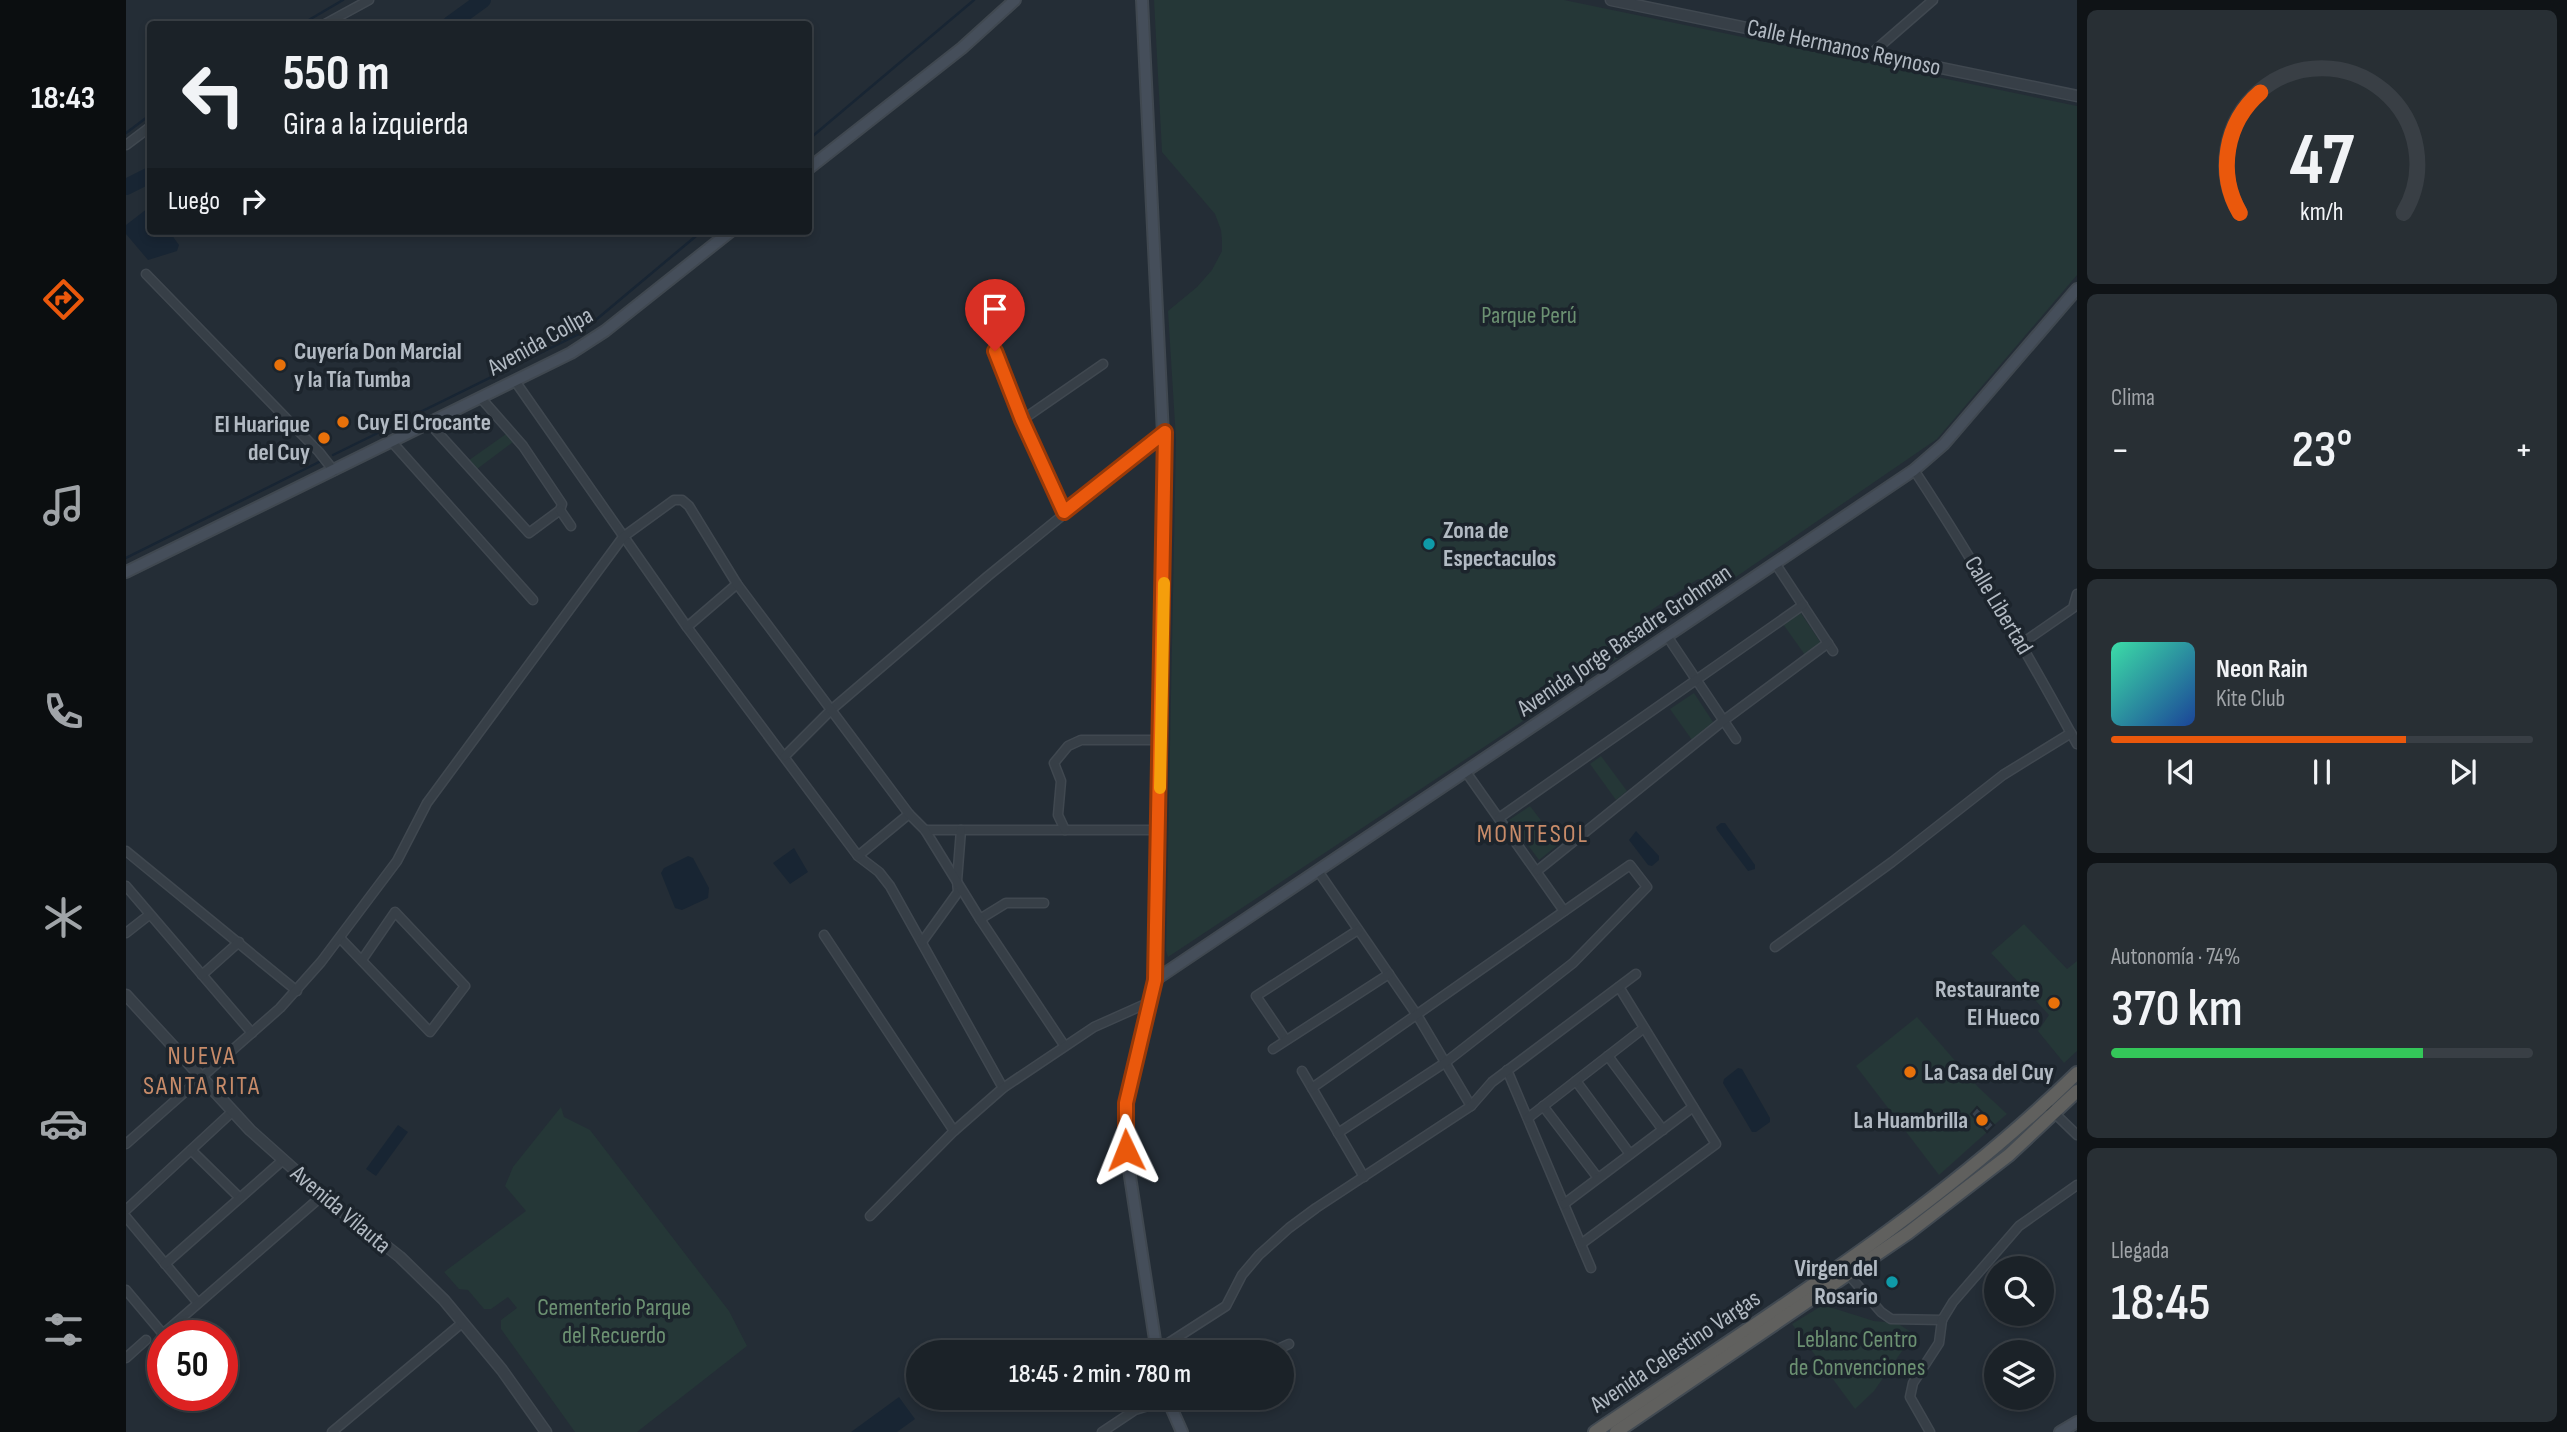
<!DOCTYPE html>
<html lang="es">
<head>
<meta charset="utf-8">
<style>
  :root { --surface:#1b2228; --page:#282f34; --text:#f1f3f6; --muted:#a0a4a8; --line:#393f45; --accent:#ea580c }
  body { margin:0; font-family:"Sofia Sans Condensed",sans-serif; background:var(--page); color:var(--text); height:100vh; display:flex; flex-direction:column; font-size:26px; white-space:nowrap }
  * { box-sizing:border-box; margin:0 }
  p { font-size:23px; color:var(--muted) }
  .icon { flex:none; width:38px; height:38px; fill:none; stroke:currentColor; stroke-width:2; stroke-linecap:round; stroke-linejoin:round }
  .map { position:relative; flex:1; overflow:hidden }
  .drawer { display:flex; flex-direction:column; gap:10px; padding:10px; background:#0f1316; width:490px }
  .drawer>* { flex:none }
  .guide { position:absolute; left:21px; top:21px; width:665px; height:214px; border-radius:7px; box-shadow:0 4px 10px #0003,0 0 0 2px var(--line); background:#1b2228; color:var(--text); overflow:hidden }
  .buttons { position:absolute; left:1858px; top:1256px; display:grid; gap:14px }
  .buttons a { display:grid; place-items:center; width:70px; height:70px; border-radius:50%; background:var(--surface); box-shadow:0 4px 10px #0003,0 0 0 2px var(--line); font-size:35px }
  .speed { position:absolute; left:21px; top:1320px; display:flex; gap:14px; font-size:35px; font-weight:700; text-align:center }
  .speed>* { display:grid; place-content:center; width:91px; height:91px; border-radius:50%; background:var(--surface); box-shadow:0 4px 10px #0003,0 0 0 2px var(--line); line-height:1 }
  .speed .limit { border:10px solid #d22; background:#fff; color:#111 }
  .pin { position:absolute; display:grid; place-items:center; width:60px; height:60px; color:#fff; margin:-72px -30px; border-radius:50% 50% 50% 0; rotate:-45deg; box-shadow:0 0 7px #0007 }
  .pin .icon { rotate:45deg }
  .me { position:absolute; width:77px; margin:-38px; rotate:358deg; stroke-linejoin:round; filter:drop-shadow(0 0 5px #0008) }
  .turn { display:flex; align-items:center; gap:24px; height:147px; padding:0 21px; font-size:32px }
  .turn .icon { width:91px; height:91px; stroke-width:2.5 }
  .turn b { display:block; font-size:49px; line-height:60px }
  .then { display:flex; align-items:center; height:66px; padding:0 21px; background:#0003; gap:14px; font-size:26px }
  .big { font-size:52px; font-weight:600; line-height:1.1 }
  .drawer .tile { flex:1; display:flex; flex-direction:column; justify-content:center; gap:10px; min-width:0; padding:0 24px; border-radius:10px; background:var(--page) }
  .drawer .dial { align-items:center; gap:0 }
  .dial svg { height:182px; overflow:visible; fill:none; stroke:var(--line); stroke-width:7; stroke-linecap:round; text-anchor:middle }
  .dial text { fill:var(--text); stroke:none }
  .song { display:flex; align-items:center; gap:21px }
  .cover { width:84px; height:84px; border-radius:10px; background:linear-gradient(135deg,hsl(160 70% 55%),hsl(220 70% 35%)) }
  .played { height:7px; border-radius:4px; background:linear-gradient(90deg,var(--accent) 70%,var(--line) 70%) }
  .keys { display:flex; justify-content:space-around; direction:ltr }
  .heat { display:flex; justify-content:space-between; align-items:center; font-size:38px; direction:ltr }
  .charge { height:10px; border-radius:5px; background:linear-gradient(90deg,#34c759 74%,var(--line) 0) }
  .trip { position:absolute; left:780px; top:1340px; width:388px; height:70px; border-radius:35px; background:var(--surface); box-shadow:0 4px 10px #0003,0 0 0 2px var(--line); font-weight:600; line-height:70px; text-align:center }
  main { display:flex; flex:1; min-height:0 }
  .dock { display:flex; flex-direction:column; width:126px; justify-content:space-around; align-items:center; background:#0b0e10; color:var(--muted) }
  .dock .icon { width:49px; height:49px }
  .dock .active { color:var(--accent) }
  .dock b { font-size:32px; color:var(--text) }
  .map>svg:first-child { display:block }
  .green { fill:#253737 }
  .water { fill:#182533 }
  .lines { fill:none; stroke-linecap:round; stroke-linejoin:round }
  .stream { stroke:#182533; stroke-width:2.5 }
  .river { stroke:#182533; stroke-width:16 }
  .building { fill:#36414d; stroke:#1e262e; stroke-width:2 }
  .minor-casing { stroke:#404850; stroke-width:11 }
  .tertiary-casing { stroke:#404850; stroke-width:13 }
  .secondary-casing { stroke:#404850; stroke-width:14 }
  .trunk-casing { stroke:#424a52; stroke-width:16 }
  .minor { stroke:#373f47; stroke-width:8 }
  .tertiary { stroke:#373f47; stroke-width:10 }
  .secondary { stroke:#454e5a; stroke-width:10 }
  .trunk { stroke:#60605e; stroke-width:12 }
  .route-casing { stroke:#983908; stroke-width:18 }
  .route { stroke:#ea580c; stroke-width:12 }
  .slow { stroke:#f59e0b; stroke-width:12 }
  .food-dot { fill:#e8710a; stroke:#1c242c; stroke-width:2.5 }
  .culture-dot { fill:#0f9aa8; stroke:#1c242c; stroke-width:2.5 }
  .labels { text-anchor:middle; stroke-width:7; stroke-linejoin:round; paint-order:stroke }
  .street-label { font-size:24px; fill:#b2bac3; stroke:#1c242c }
  .park-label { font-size:24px; fill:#6c9172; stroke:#1c242c }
  .poi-label { font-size:24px; font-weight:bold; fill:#b2bac3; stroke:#1c242c; text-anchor:start }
  .neighbourhood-label { font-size:26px; letter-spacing:2px; fill:#c78b69; stroke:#1c242c }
</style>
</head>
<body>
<main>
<nav class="dock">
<b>18:43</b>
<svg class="icon active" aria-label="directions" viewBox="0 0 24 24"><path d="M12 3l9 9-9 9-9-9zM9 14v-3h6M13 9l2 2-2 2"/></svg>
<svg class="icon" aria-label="music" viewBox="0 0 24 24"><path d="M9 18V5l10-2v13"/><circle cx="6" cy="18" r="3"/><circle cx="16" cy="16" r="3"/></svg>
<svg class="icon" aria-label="phone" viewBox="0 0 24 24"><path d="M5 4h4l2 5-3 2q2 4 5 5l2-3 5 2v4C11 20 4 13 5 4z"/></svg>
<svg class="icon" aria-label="climate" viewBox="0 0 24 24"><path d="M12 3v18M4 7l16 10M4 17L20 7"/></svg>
<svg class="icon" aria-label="car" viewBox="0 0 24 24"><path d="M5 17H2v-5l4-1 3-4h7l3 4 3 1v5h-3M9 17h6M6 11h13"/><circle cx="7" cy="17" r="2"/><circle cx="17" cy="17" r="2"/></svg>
<svg class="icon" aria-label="filters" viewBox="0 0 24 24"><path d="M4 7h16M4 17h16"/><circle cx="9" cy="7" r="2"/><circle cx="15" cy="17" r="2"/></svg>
</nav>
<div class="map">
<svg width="1951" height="1432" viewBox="0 0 1951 1432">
  <rect width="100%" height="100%" fill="#242d36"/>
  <g class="green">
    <path d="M 1028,0 L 1438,0 L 1951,106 L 1951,275 L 1811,439 L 1601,583 L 1572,579 L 1518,615 L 1510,646 L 1042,957 L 1040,951 L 1050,440 L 1042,311 L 1071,287 L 1086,270 L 1096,251 L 1096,241 L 1095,230 L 1089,214 L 1036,152 Z"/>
    <path d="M 380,434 L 387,442 L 347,472 L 339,463 Z"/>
    <path d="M 1674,612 L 1695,643 L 1679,655 L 1657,624 Z"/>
    <path d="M 1568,693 L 1587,722 L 1566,740 L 1544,709 Z"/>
    <path d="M 1475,756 L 1501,791 L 1490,800 L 1464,764 Z"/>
    <path d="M 1404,806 L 1433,844 L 1413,860 L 1383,820 Z"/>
    <path d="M 1898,924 L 1941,969 L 1951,961 L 1951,1051 L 1938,1063 L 1912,1031 L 1923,1015 L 1865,953 Z"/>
    <path d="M 1791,1017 L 1852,1087 L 1881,1114 L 1868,1125 L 1851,1107 L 1845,1114 L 1861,1132 L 1813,1175 L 1730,1066 Z"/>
    <path d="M 435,1107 L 438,1117 L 464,1130 L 603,1311 L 621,1346 L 511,1432 L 449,1432 L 375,1329 L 375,1320 L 391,1308 L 382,1297 L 365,1309 L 358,1309 L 342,1290 L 333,1289 L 318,1272 L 400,1211 L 379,1186 L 387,1167 Z"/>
    <path d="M 1697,1305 L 1748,1321 L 1771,1323 L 1788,1334 L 1748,1391 L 1729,1409 L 1666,1324 Z"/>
  </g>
  <g class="water">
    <path d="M 22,208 L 24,208 L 24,231 L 43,231 L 53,245 L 51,251 L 22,260 L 0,234 L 0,225 Z"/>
    <path d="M 1595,823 L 1599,823 L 1629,865 L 1629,869 L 1622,871 L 1591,830 L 1590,827 Z"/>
    <path d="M 1510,831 L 1533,856 L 1533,860 L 1526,866 L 1522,865 L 1503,840 Z"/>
    <path d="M 668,848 L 682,872 L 664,884 L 647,863 Z"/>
    <path d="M 562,856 L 567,858 L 583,888 L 582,898 L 556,910 L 549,908 L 535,873 L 538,868 Z"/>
    <path d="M 1612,1068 L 1616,1069 L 1644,1118 L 1644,1122 L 1630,1132 L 1626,1132 L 1597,1083 L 1598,1079 Z"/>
    <path d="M 272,1125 L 282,1132 L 250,1176 L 240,1169 Z"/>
    <path d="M 773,1397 L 789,1419 L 771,1432 L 725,1432 Z"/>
  </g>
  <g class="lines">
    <g class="stream">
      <path d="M 176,24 L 217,0"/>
      <path d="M 0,133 L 24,115"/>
      <path d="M 682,140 L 848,0"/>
      <path d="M 207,455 L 453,334 L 576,231"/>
      <path d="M 0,558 L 195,461"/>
    </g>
    <g class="river">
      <path d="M 324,24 L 357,0"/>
      <path d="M 0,187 L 24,175"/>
    </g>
  </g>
  <path class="building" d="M 1851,1107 L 1868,1125 L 1861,1132 L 1845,1114 Z"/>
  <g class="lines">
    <defs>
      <g id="minor">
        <path d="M 199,24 L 243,0"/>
        <path d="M 1746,53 L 1807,0"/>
        <path d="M 0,145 L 24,127"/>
        <path d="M 20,274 L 193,452 L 208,471"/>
        <path d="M 869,351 L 896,420 L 938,512"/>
        <path d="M 389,381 L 561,627 L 732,856 L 753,872 L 764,886 L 877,1088"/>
        <path d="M 896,420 L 977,364"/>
        <path d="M 303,423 L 403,533 L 434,510 L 436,504 L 397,446 L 354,397"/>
        <path d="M 266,442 L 407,600"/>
        <path d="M 1788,470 C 1847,559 1900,651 1951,744"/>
        <path d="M 434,510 L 445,526"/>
        <path d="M 1649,563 L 1707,651"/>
        <path d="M 561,627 L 611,584"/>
        <path d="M 1541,636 L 1610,739"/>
        <path d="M 1895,644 L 1947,608 L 1951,594"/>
        <path d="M 659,756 L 705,710 L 862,576 L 1039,432"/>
        <path d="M 1340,772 L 1438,911"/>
        <path d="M 1373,818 L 1677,605"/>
        <path d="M 799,830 L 1034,830"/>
        <path d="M 939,830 L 932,815 L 935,781 L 928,763 L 942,746 L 955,740 L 1035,740"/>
        <path d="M 0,851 L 171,991"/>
        <path d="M 732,856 L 783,814"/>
        <path d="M 1192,871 L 1291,1015 L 1345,1106"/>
        <path d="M 1411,871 L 1597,721 L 1702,643"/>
        <path d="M 0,886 L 126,1033"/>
        <path d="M 854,919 L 880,903 L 918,903"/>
        <path d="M 0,933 L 23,915"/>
        <path d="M 698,935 L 828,1131"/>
        <path d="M 214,938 L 304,1032 L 339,986 L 269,912 L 236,960"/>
        <path d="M 796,942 L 832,892 L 831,881 L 835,830"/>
        <path d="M 1649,947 L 1766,862 L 1877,775 L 1945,733"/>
        <path d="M 76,975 L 113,942"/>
        <path d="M 1160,1040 L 1130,996 L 1232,930"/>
        <path d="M 1147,1049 L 1263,974"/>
        <path d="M 1482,1056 L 1537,1130"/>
        <path d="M 1381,1070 L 1465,1268"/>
        <path d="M 1176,1071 L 1238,1177"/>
        <path d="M 1450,1081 L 1504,1154"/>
        <path d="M 1186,1088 L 1504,865 L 1521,887 L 1447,963 L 1320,1062 L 1212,1133"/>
        <path d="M 1919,1104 L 1951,1135"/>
        <path d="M 1417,1106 L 1472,1178"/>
        <path d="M 1402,1118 L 1518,1028"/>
        <path d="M 0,1144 L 154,1008 L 195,962 L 271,861 L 301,803 L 497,537 L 548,500 L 556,500 L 563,506 L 611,584 L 783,814 L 799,830 L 854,919 L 938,1045"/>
        <path d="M 65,1150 L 114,1198"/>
        <path d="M 1438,1204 L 1567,1107"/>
        <path d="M 0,1210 L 106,1112"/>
        <path d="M 744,1216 L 828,1131 L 877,1088 L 968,1027 L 1024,1002"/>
        <path d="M 0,1217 L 72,1303"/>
        <path d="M 1455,1244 L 1590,1144 L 1493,987"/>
        <path d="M 39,1264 L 157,1160"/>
        <path d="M 1722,1274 L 1755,1312 L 1765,1319 L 1816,1320"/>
        <path d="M 0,1290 L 37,1334 L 197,1195"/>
        <path d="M 1816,1320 L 1827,1302 L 1893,1226 L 1951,1185"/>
        <path d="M 1030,1351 L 1100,1306 L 1116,1275 L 1133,1255 L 1163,1228 L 1190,1208 L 1345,1106 L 1366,1082 L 1510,974"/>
        <path d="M 1143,1353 L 1163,1344"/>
        <path d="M 0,1358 L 20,1340"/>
        <path d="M 206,1432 L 336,1323"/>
        <path d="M 976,1432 L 1009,1410 L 1045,1399"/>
        <path d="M 1804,1432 L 1784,1397 L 1787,1383 L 1813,1343 L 1816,1320"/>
      </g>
      <g id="tertiary">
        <path d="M 1485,0 L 1951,96"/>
        <path d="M 0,995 L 124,1130 L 209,1206 L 274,1257 L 318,1300 L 376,1370 L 420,1432"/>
      </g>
      <g id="secondary">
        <path d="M 1016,0 L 1039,476 L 1029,980 L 1000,1103 L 1000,1150 L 1031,1353"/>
        <path d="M 682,169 L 836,48 L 889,0"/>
        <path d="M 0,572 L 445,353 L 479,331 L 605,231"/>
        <path d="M 1029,980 L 1788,470 L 1818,444 L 1951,289"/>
        <path d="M 1041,1398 L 1056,1432"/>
        <path d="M 1934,1432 L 1951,1422"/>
      </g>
      <g id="trunk">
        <path d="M 1469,1432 C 1634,1320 1807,1214 1951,1073"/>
        <path d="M 1490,1432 L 1782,1233 L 1883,1155 L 1951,1091"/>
      </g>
    </defs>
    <use href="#minor" class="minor-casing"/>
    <use href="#tertiary" class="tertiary-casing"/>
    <use href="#secondary" class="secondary-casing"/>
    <use href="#trunk" class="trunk-casing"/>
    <use href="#minor" class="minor"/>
    <use href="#tertiary" class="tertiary"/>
    <use href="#secondary" class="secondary"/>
    <use href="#trunk" class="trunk"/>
  </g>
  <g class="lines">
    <defs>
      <path id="route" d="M 869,351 L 896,420 L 938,512 L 1039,432 L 1029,980 L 1000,1103 L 1000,1150"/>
    </defs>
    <use href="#route" class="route-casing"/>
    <use href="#route" class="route"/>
    <path class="slow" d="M 1034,788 L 1038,583"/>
  </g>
  <g class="food-dot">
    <circle cx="154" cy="365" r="7"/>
    <circle cx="217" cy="422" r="7"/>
    <circle cx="198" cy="438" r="7"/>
    <circle cx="1928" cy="1003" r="7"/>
    <circle cx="1784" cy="1072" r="7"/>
    <circle cx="1856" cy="1120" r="7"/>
  </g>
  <g class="culture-dot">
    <circle cx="1303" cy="544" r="7"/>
    <circle cx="1766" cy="1282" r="7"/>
  </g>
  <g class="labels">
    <g class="street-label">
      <text transform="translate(1718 47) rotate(12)" y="8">Calle Hermanos Reynoso</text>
      <text transform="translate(414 341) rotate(-29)" y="8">Avenida Collpa</text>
      <text transform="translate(1873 605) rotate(59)" y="8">Calle Libertad</text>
      <text transform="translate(1498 640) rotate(-34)" y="8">Avenida Jorge Basadre Grohman</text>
      <text transform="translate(215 1209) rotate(40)" y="8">Avenida Vilauta</text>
      <text transform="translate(1549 1351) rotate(-34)" y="8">Avenida Celestino Vargas</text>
    </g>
    <g class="park-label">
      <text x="1403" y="323">Parque Perú</text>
      <text x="488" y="1315">Cementerio Parque<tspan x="488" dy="28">del Recuerdo</tspan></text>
      <text x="1731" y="1347">Leblanc Centro<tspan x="1731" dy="28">de Convenciones</tspan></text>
    </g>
    <g class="poi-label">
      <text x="168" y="359">Cuyería Don Marcial<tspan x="168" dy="28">y la Tía Tumba</tspan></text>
      <text x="231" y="430">Cuy El Crocante</text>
      <text x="184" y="432" text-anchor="end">El Huarique<tspan x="184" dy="28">del Cuy</tspan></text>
      <text x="1317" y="538">Zona de<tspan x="1317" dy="28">Espectaculos</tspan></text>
      <text x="1914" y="997" text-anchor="end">Restaurante<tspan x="1914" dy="28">El Hueco</tspan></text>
      <text x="1798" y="1080">La Casa del Cuy</text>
      <text x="1842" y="1128" text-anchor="end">La Huambrilla</text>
      <text x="1752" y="1276" text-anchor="end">Virgen del<tspan x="1752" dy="28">Rosario</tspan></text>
    </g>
    <g class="neighbourhood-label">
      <text x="1407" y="842">MONTESOL</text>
      <text x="76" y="1064">NUEVA<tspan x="76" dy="30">SANTA RITA</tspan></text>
    </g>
  </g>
</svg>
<div class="buttons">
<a><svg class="icon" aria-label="search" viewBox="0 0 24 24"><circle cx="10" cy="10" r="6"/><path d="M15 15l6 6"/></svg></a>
<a><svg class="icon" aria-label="layers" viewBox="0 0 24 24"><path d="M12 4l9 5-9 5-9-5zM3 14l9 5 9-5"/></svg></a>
</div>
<div class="speed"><div class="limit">50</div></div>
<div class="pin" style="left:869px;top:351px;background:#d93025"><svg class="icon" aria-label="arrive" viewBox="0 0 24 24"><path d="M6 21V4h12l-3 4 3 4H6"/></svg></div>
<svg class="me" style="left:1000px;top:1150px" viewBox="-20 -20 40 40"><path d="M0-17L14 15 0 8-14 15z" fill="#ea580c" stroke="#fff" stroke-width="4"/></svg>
<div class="trip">18:45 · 2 min · 780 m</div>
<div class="guide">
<div class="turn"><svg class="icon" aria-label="left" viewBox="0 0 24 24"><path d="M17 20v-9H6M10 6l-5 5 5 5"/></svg><div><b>550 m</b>Gira a la izquierda</div></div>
<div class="then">Luego<svg class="icon" aria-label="right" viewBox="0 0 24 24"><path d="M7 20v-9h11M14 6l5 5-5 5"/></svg></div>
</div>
</div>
<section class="drawer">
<div class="tile dial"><svg viewBox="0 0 100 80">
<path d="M14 69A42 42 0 1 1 86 69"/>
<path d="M14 69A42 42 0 0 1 23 16" stroke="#ea580c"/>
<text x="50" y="56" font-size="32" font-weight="700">47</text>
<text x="50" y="72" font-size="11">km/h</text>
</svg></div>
<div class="tile"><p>Clima</p>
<div class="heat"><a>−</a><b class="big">23°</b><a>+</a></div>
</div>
<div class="tile">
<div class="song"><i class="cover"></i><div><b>Neon Rain</b><p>Kite Club</p></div></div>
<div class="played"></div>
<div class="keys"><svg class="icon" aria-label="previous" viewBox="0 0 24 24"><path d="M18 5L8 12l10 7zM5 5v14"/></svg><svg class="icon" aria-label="pause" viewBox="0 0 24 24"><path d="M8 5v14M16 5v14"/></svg><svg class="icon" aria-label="next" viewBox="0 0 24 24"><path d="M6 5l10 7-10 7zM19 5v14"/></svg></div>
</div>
<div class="tile"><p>Autonomía · 74%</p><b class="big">370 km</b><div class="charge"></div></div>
<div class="tile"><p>Llegada</p><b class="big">18:45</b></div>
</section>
</main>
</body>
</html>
